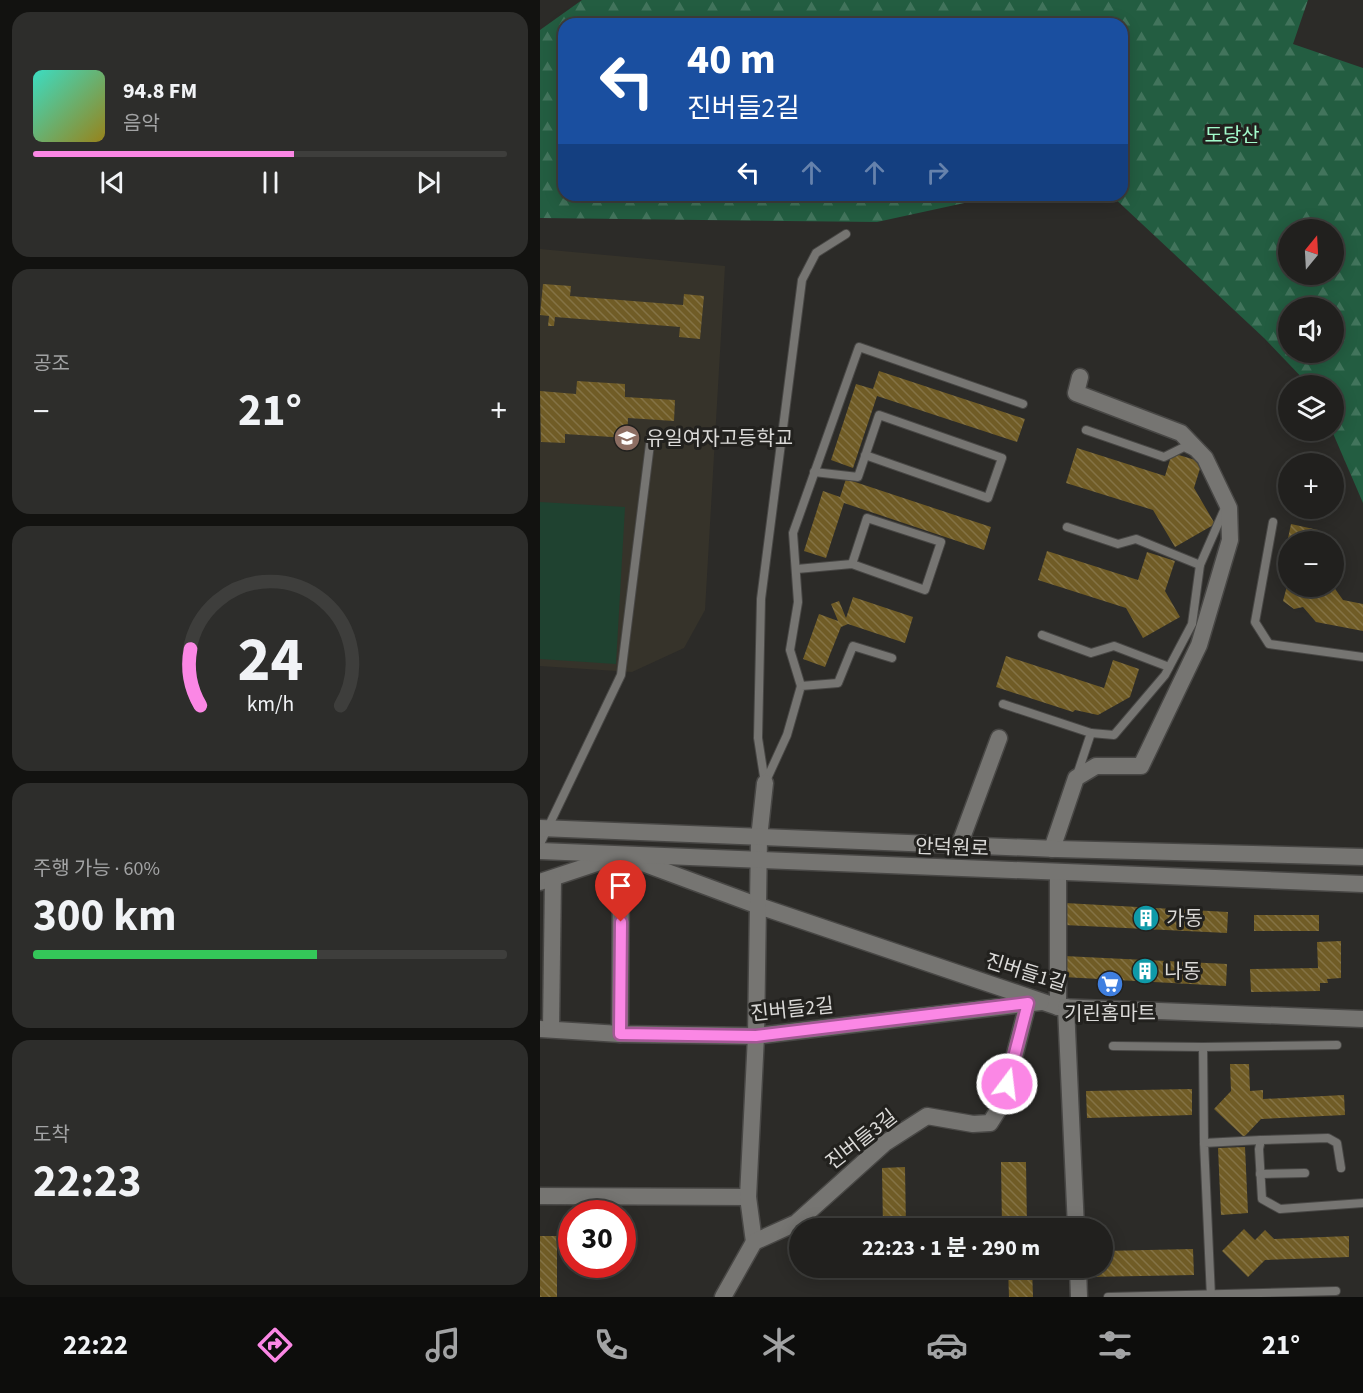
<!DOCTYPE html>
<html lang="ko">
<head>
<meta charset="utf-8">
<style>
  :root { --surface:#21201e; --page:#2d2d2b; --text:#f1f3f6; --muted:#a2a3a4; --line:#3e3e3c; --accent:#fb87e5 }
  body { margin:0; font-family:"Source Sans 3","Noto Sans KR",sans-serif; background:var(--page); color:var(--text); height:100vh; display:flex; flex-direction:column; font-size:22px; white-space:nowrap }
  * { box-sizing:border-box; margin:0 }
  p { font-size:20px; color:var(--muted) }
  .icon { flex:none; width:33px; height:33px; fill:none; stroke:currentColor; stroke-width:2; stroke-linecap:round; stroke-linejoin:round }
  .map { position:relative; flex:1; overflow:hidden }
  .details { display:flex; flex-direction:column; gap:12px; padding:12px; background:#121210; width:540px }
  .details>* { flex:none }
  .top-card { position:absolute; left:18px; top:18px; width:570px; height:183px; border-radius:18px; box-shadow:0 3px 15px #0003,0 0 0 2px var(--line); background:#1a4fa0; color:#fff; overflow:hidden }
  .needle { width:39px; rotate:18deg }
  .fabs { position:absolute; left:738px; top:219px; display:grid; gap:12px }
  .fabs a { display:grid; place-items:center; width:66px; height:66px; border-radius:50%; background:var(--surface); box-shadow:0 3px 15px #0003,0 0 0 2px var(--line); font-size:30px }
  .speed { position:absolute; left:18px; top:1200px; display:flex; gap:12px; font-size:30px; font-weight:700; text-align:center }
  .speed>* { display:grid; place-content:center; width:78px; height:78px; border-radius:50%; background:var(--surface); box-shadow:0 3px 15px #0003,0 0 0 2px var(--line); line-height:1 }
  .speed .limit { border:9px solid #d22; background:#fff; color:#111 }
  .pin { position:absolute; display:grid; place-items:center; width:51px; height:51px; color:#fff; margin:-62px -26px; border-radius:50% 50% 50% 0; rotate:-45deg; box-shadow:0 0 6px #0007 }
  .pin .icon { rotate:45deg }
  .me { position:absolute; width:66px; margin:-33px; rotate:15deg; stroke-linejoin:round; filter:drop-shadow(0 0 4px #0008) }
  .turn { display:flex; align-items:center; gap:21px; height:126px; padding:0 30px; font-size:27px }
  .turn .icon { width:78px; height:78px; stroke-width:2.5 }
  .turn b { display:block; font-size:42px; line-height:51px }
  .lanes { display:flex; align-items:center; height:57px; padding:0 30px; background:#0003; justify-content:center; gap:30px; direction:ltr }
  .lanes .off { opacity:.35 }
  .big { font-size:45px; font-weight:700; line-height:1.1 }
  .details .widget { flex:1; display:flex; flex-direction:column; justify-content:center; gap:9px; min-width:0; padding:0 21px; border-radius:18px; background:var(--page) }
  .details .dial { align-items:center; gap:0 }
  .dial svg { height:156px; overflow:visible; fill:none; stroke:var(--line); stroke-width:7; stroke-linecap:round; text-anchor:middle }
  .dial text { fill:var(--text); stroke:none }
  .song { display:flex; align-items:center; gap:18px }
  .cover { width:72px; height:72px; border-radius:9px; background:linear-gradient(135deg,hsl(170 70% 55%),hsl(50 70% 35%)) }
  .played { height:6px; border-radius:3px; background:linear-gradient(90deg,var(--accent) 55%,var(--line) 55%) }
  .keys { display:flex; justify-content:space-around; direction:ltr }
  .heat { display:flex; justify-content:space-between; align-items:center; font-size:33px; direction:ltr }
  .charge { height:9px; border-radius:4px; background:linear-gradient(90deg,#34c759 60%,var(--line) 0) }
  .trip { position:absolute; left:249px; top:1218px; width:324px; height:60px; border-radius:30px; background:var(--surface); box-shadow:0 3px 15px #0003,0 0 0 2px var(--line); font-weight:700; line-height:60px; text-align:center }
  .dock { display:flex; height:96px; justify-content:space-around; align-items:center; background:#0d0d0c; color:var(--muted) }
  .dock .icon { width:42px; height:42px }
  .dock .selected { color:var(--accent) }
  .dock b { font-size:27px; color:var(--text) }
  main { display:flex; flex:1; min-height:0 }
  .map>svg:first-child { display:block }
  .built { fill:#36332a }
  .forest { fill:url(#forest-firs); fill-rule:evenodd }
  .pitch { fill:#1f4230 }
  .building { fill:url(#building-back-hatch) }
  .lines { fill:none; stroke-linecap:round; stroke-linejoin:round }
  .service-casing { stroke:#484745; stroke-width:10 }
  .minor-casing { stroke:#484745; stroke-width:19 }
  .tertiary-casing { stroke:#484745; stroke-width:19 }
  .service { stroke:#767572; stroke-width:8 }
  .minor { stroke:#767572; stroke-width:16 }
  .tertiary { stroke:#767572; stroke-width:16 }
  .route-casing { stroke:#a35895; stroke-width:15 }
  .route { stroke:#fb87e5; stroke-width:10 }
  .labels { text-anchor:middle; stroke-width:6; stroke-linejoin:round; paint-order:stroke }
  .park-label { font-size:20px; fill:#a3facb; stroke:#22211e }
  .poi-label { font-size:20px; fill:#dbdad8; stroke:#22211e; text-anchor:start }
  .street-label { font-size:20px; fill:#dbdad8; stroke:#22211e }
</style>
</head>
<body>
<main>
<section class="details">
<div class="widget">
<div class="song"><i class="cover"></i><div><b>94.8 FM</b><p>음악</p></div></div>
<div class="played"></div>
<div class="keys"><svg class="icon" aria-label="previous" viewBox="0 0 24 24"><path d="M18 5L8 12l10 7zM5 5v14"/></svg><svg class="icon" aria-label="pause" viewBox="0 0 24 24"><path d="M8 5v14M16 5v14"/></svg><svg class="icon" aria-label="next" viewBox="0 0 24 24"><path d="M6 5l10 7-10 7zM19 5v14"/></svg></div>
</div>
<div class="widget"><p>공조</p>
<div class="heat"><a>−</a><b class="big">21°</b><a>+</a></div>
</div>
<div class="widget dial"><svg viewBox="0 0 100 80">
<path d="M14 69A42 42 0 1 1 86 69"/>
<path d="M14 69A42 42 0 0 1 9 40" stroke="#fb87e5"/>
<text x="50" y="56" font-size="32" font-weight="700">24</text>
<text x="50" y="72" font-size="11">km/h</text>
</svg></div>
<div class="widget"><p>주행 가능 · 60%</p><b class="big">300 km</b><div class="charge"></div></div>
<div class="widget"><p>도착</p><b class="big">22:23</b></div>
</section>
<div class="map">
<svg width="823" height="1297" viewBox="0 0 823 1297">
  <defs>
    <pattern id="forest-firs" width="22" height="20" patternUnits="userSpaceOnUse" patternTransform="scale(1.5)"><rect width="22" height="20" fill="#235d41"/><path d="M5 1l3.5 6h-7zM16 11l3.5 6h-7z" fill="#42745c"/></pattern>
    <pattern id="building-back-hatch" width="6" height="6" patternUnits="userSpaceOnUse" patternTransform="scale(1.5)"><rect width="6" height="6" fill="#705c26"/><path d="M-1 5l2 2M0 0l6 6M5-1l2 2" fill="none" stroke="#847345"/></pattern>
  </defs>
  <rect width="100%" height="100%" fill="#2c2b28"/>
  <path class="built" d="M 0,249 L 185,266 L 165,610 L 144,648 L 92,672 L 0,666 Z"/>
  <path class="forest" d="M 42,0 L 768,0 L 753,44 L 823,68 L 823,503 L 792,431 L 794,386 L 769,385 L 724,338 L 571,195 L 582,195 L 582,24 L 24,24 L 24,195 L 461,195 L 337,222 L 0,218 L 0,30 ZM 748,230 L 794,230 L 794,274 L 748,274 ZM 748,308 L 794,308 L 794,352 L 748,352 Z"/>
  <path class="pitch" d="M 0,502 L 85,507 L 76,664 L 0,659 Z"/>
  <g class="building">
    <path d="M 3,284 L 31,286 L 30,296 L 143,305 L 144,294 L 164,296 L 160,339 L 139,337 L 140,327 L 15,317 L 14,326 L 8,326 L 9,316 L 0,315 Z"/>
    <path d="M 339,371 L 485,419 L 477,442 L 337,396 L 313,468 L 291,460 L 316,384 L 333,389 Z"/>
    <path d="M 37,381 L 85,384 L 85,397 L 135,400 L 134,421 L 88,418 L 87,438 L 25,434 L 25,443 L 1,442 L 0,391 L 36,394 Z"/>
    <path d="M 537,448 L 625,476 L 632,453 L 662,462 L 654,488 L 675,524 L 635,547 L 613,510 L 526,483 Z"/>
    <path d="M 306,479 L 451,527 L 444,550 L 304,503 L 286,558 L 264,551 L 283,491 L 300,497 Z"/>
    <path d="M 751,524 L 778,530 L 775,542 L 748,542 L 748,582 L 741,572 Z"/>
    <path d="M 507,551 L 598,580 L 607,552 L 635,561 L 625,591 L 640,617 L 603,638 L 586,608 L 498,580 Z"/>
    <path d="M 747,586 L 793,586 L 803,600 L 823,604 L 823,631 L 776,622 L 763,607 L 754,609 L 743,601 Z"/>
    <path d="M 313,597 L 373,617 L 365,643 L 308,624 L 301,627 L 285,667 L 263,659 L 279,614 L 298,621 L 291,604 L 299,601 L 306,618 Z"/>
    <path d="M 466,656 L 564,688 L 573,660 L 599,669 L 590,697 L 558,715 L 535,710 L 533,712 L 456,687 Z"/>
    <path d="M 525,903 L 688,912 L 687,933 L 524,925 Z"/>
    <rect x="714" y="915" width="65" height="16"/>
    <path d="M 801,941 L 801,978 L 787,979 L 788,983 L 780,983 L 780,991 L 711,992 L 710,969 L 778,968 L 777,942 Z"/>
    <path d="M 524,956 L 687,964 L 686,986 L 523,977 Z"/>
    <path d="M 690,1064 L 709,1064 L 710,1091 L 723,1090 L 723,1099 L 804,1095 L 805,1115 L 721,1119 L 704,1137 L 674,1109 L 691,1091 Z"/>
    <path d="M 652,1089 L 652,1115 L 547,1118 L 546,1091 Z"/>
    <path d="M 705,1147 L 708,1213 L 681,1215 L 678,1148 Z"/>
    <path d="M 461,1162 L 486,1162 L 487,1228 L 462,1228 Z"/>
    <path d="M 365,1167 L 366,1228 L 343,1228 L 342,1168 Z"/>
    <path d="M 704,1229 L 715,1240 L 725,1230 L 734,1239 L 809,1236 L 809,1257 L 725,1260 L 708,1277 L 682,1251 Z"/>
    <rect x="0" y="1236" width="17" height="61"/>
    <path d="M 653,1249 L 654,1275 L 549,1277 L 548,1268 L 562,1268 L 562,1251 Z"/>
    <path d="M 468,1268 L 492,1268 L 493,1297 L 469,1297 Z"/>
  </g>
  <g class="lines">
    <defs>
      <g id="service">
        <path d="M 546,430 L 624,457 L 644,447 L 652,451"/>
        <path d="M 274,472 L 318,477 L 339,415 L 462,458 L 448,498 L 325,455"/>
        <path d="M 733,522 L 715,622 L 729,644 L 823,657"/>
        <path d="M 527,527 L 578,544 L 596,539 L 660,565"/>
        <path d="M 257,569 L 312,564 L 327,518 L 401,542 L 385,590 L 312,564"/>
        <path d="M 502,635 L 551,653 L 574,646 L 629,667"/>
        <path d="M 261,686 L 250,650 L 258,602 L 253,533 L 319,347 L 483,404"/>
        <path d="M 463,704 L 551,733 L 537,775"/>
        <path d="M 551,733 L 574,735 L 625,675 L 652,624 L 660,565 L 685,508"/>
        <path d="M 225,783 L 218,738 L 221,599 L 262,280 L 276,253 L 306,234"/>
        <path d="M 225,783 L 247,735 L 261,686 L 298,683 L 313,646 L 352,658"/>
        <path d="M 0,844 L 81,675 L 111,436"/>
        <path d="M 573,1046 L 663,1047 L 664,1143"/>
        <path d="M 663,1047 L 797,1045"/>
        <path d="M 801,1168 L 797,1143 L 788,1138 L 721,1140 L 719,1149 L 722,1199 L 740,1209 L 823,1203"/>
        <path d="M 720,1174 L 765,1173"/>
        <path d="M 568,1297 L 796,1291"/>
        <path d="M 671,1297 L 664,1143 L 721,1140"/>
      </g>
      <g id="minor">
        <path d="M 419,846 L 459,738"/>
        <path d="M 512,849 L 536,778 L 556,766 L 601,766 L 659,645 L 690,540 L 689,508 L 665,458 L 641,433 L 536,393 L 540,377"/>
        <path d="M 518,872 L 518,1007"/>
        <path d="M 0,882 L 81,855 L 219,906 L 518,1007 L 823,1019"/>
        <path d="M 526,1007 L 536,1228"/>
        <path d="M 0,1029 L 80,1034 L 216,1036 L 501,1002"/>
        <path d="M 11,1029 L 13,879"/>
        <path d="M 80,1034 L 81,855"/>
        <path d="M 0,1196 L 208,1197"/>
        <path d="M 214,1242 L 208,1197 L 216,1036 L 219,838 L 225,783"/>
        <path d="M 538,1268 L 539,1297"/>
        <path d="M 183,1297 L 214,1242 L 256,1223 L 345,1143 L 387,1116 L 433,1124 L 450,1123 L 462,1104 L 488,1003"/>
      </g>
      <g id="tertiary">
        <path d="M 0,828 L 517,849 L 823,857"/>
        <path d="M 0,851 L 823,884"/>
      </g>
    </defs>
    <use href="#service" class="service-casing"/>
    <use href="#minor" class="minor-casing"/>
    <use href="#tertiary" class="tertiary-casing"/>
    <use href="#service" class="service"/>
    <use href="#minor" class="minor"/>
    <use href="#tertiary" class="tertiary"/>
  </g>
  <g class="lines">
    <defs>
      <path id="route" d="M 81,922 L 80,1034 L 216,1036 L 488,1003 L 467,1084"/>
    </defs>
    <use href="#route" class="route-casing"/>
    <use href="#route" class="route"/>
  </g>
  <defs>
    <symbol id="school-disc" viewBox="-11 -11 22 22"><circle r="9.5" fill="#8d6e63" stroke="#22211e"/><path d="M0-5L7-2L0 1L-7-2ZM-4 1L0 2.5L4 1V4Q0 6-4 4Z" fill="#fff"/></symbol>
    <symbol id="building-disc" viewBox="-11 -11 22 22"><circle r="9.5" fill="#0f9aa8" stroke="#22211e"/><path d="M-4-6H4V6H1V3H-1V6H-4ZM-2.5-4.3h1.7v1.8h-1.7ZM.8-4.3h1.7v1.8H.8ZM-2.5-1h1.7V.8h-1.7ZM.8-1h1.7V.8H.8Z" fill="#fff"/></symbol>
    <symbol id="supermarket-disc" viewBox="-11 -11 22 22"><circle r="9.5" fill="#3f7fe0" stroke="#22211e"/><path d="M-6-5.5h2.5l.6 2H6L4.5 2H-2.5L-4.4-4H-6ZM-1.5 3.2a1.3 1.3 0 1 0 .1 0ZM3 3.2a1.3 1.3 0 1 0 .1 0Z" fill="#fff"/></symbol>
  </defs>
  <g fill-rule="evenodd">
    <use href="#school-disc" x="72" y="423" width="30" height="30"/>
    <use href="#building-disc" x="591" y="903" width="30" height="30"/>
    <use href="#building-disc" x="590" y="956" width="30" height="30"/>
    <use href="#supermarket-disc" x="555" y="969" width="30" height="30"/>
  </g>
  <g class="labels">
    <g class="park-label">
      <text x="692" y="142">도당산</text>
    </g>
    <g class="poi-label">
      <text x="106" y="445">유일여자고등학교</text>
      <text x="626" y="925">가동</text>
      <text x="624" y="978">나동</text>
      <text x="570" y="1020" text-anchor="middle">기린홈마트</text>
    </g>
    <g class="street-label">
      <text transform="translate(412 847) rotate(2)" y="7">안덕원로</text>
      <text transform="translate(486 972) rotate(17)" y="7">진버들1길</text>
      <text transform="translate(252 1009) rotate(-6)" y="7">진버들2길</text>
      <text transform="translate(321 1139) rotate(-38)" y="7">진버들3길</text>
    </g>
  </g>
</svg>
<div class="fabs">
<a><svg class="needle" viewBox="-14 -14 28 28"><path d="M0-13l5 13h-10z" fill="#e53935"/><path d="M0 13l5-13h-10z" fill="#a2a3a4"/></svg></a>
<a><svg class="icon" aria-label="sound" viewBox="0 0 24 24"><path d="M4 9h4l5-4v14l-5-4H4zM17 9q2 3 0 6"/></svg></a>
<a><svg class="icon" aria-label="layers" viewBox="0 0 24 24"><path d="M12 4l9 5-9 5-9-5zM3 14l9 5 9-5"/></svg></a>
<a>+</a>
<a>−</a>
</div>
<div class="speed"><div class="limit">30</div></div>
<div class="pin" style="left:81px;top:922px;background:#d93025"><svg class="icon" aria-label="arrive" viewBox="0 0 24 24"><path d="M6 21V4h12l-3 4 3 4H6"/></svg></div>
<svg class="me" style="left:467px;top:1084px" viewBox="-20 -20 40 40"><circle r="17" fill="#fb87e5" stroke="#fff" stroke-width="3"/><path d="M0-11L8 9 0 5-8 9z" fill="#fff"/></svg>
<div class="trip">22:23 · 1 분 · 290 m</div>
<div class="top-card">
<div class="turn"><svg class="icon" aria-label="left" viewBox="0 0 24 24"><path d="M17 20v-9H6M10 6l-5 5 5 5"/></svg><div><b>40 m</b>진버들2길</div></div>
<div class="lanes"><svg class="icon" aria-label="left" viewBox="0 0 24 24"><path d="M17 20v-9H6M10 6l-5 5 5 5"/></svg><svg class="icon off" aria-label="ahead" viewBox="0 0 24 24"><path d="M12 20V5M6 11l6-6 6 6"/></svg><svg class="icon off" aria-label="ahead" viewBox="0 0 24 24"><path d="M12 20V5M6 11l6-6 6 6"/></svg><svg class="icon off" aria-label="right" viewBox="0 0 24 24"><path d="M7 20v-9h11M14 6l5 5-5 5"/></svg></div>
</div>
</div>
</main>
<nav class="dock">
<b>22:22</b>
<svg class="icon selected" aria-label="directions" viewBox="0 0 24 24"><path d="M12 3l9 9-9 9-9-9zM9 14v-3h6M13 9l2 2-2 2"/></svg>
<svg class="icon" aria-label="music" viewBox="0 0 24 24"><path d="M9 18V5l10-2v13"/><circle cx="6" cy="18" r="3"/><circle cx="16" cy="16" r="3"/></svg>
<svg class="icon" aria-label="phone" viewBox="0 0 24 24"><path d="M5 4h4l2 5-3 2q2 4 5 5l2-3 5 2v4C11 20 4 13 5 4z"/></svg>
<svg class="icon" aria-label="climate" viewBox="0 0 24 24"><path d="M12 3v18M4 7l16 10M4 17L20 7"/></svg>
<svg class="icon" aria-label="car" viewBox="0 0 24 24"><path d="M5 17H2v-5l4-1 3-4h7l3 4 3 1v5h-3M9 17h6M6 11h13"/><circle cx="7" cy="17" r="2"/><circle cx="17" cy="17" r="2"/></svg>
<svg class="icon" aria-label="filters" viewBox="0 0 24 24"><path d="M4 7h16M4 17h16"/><circle cx="9" cy="7" r="2"/><circle cx="15" cy="17" r="2"/></svg>
<b>21°</b>
</nav>
</body>
</html>
